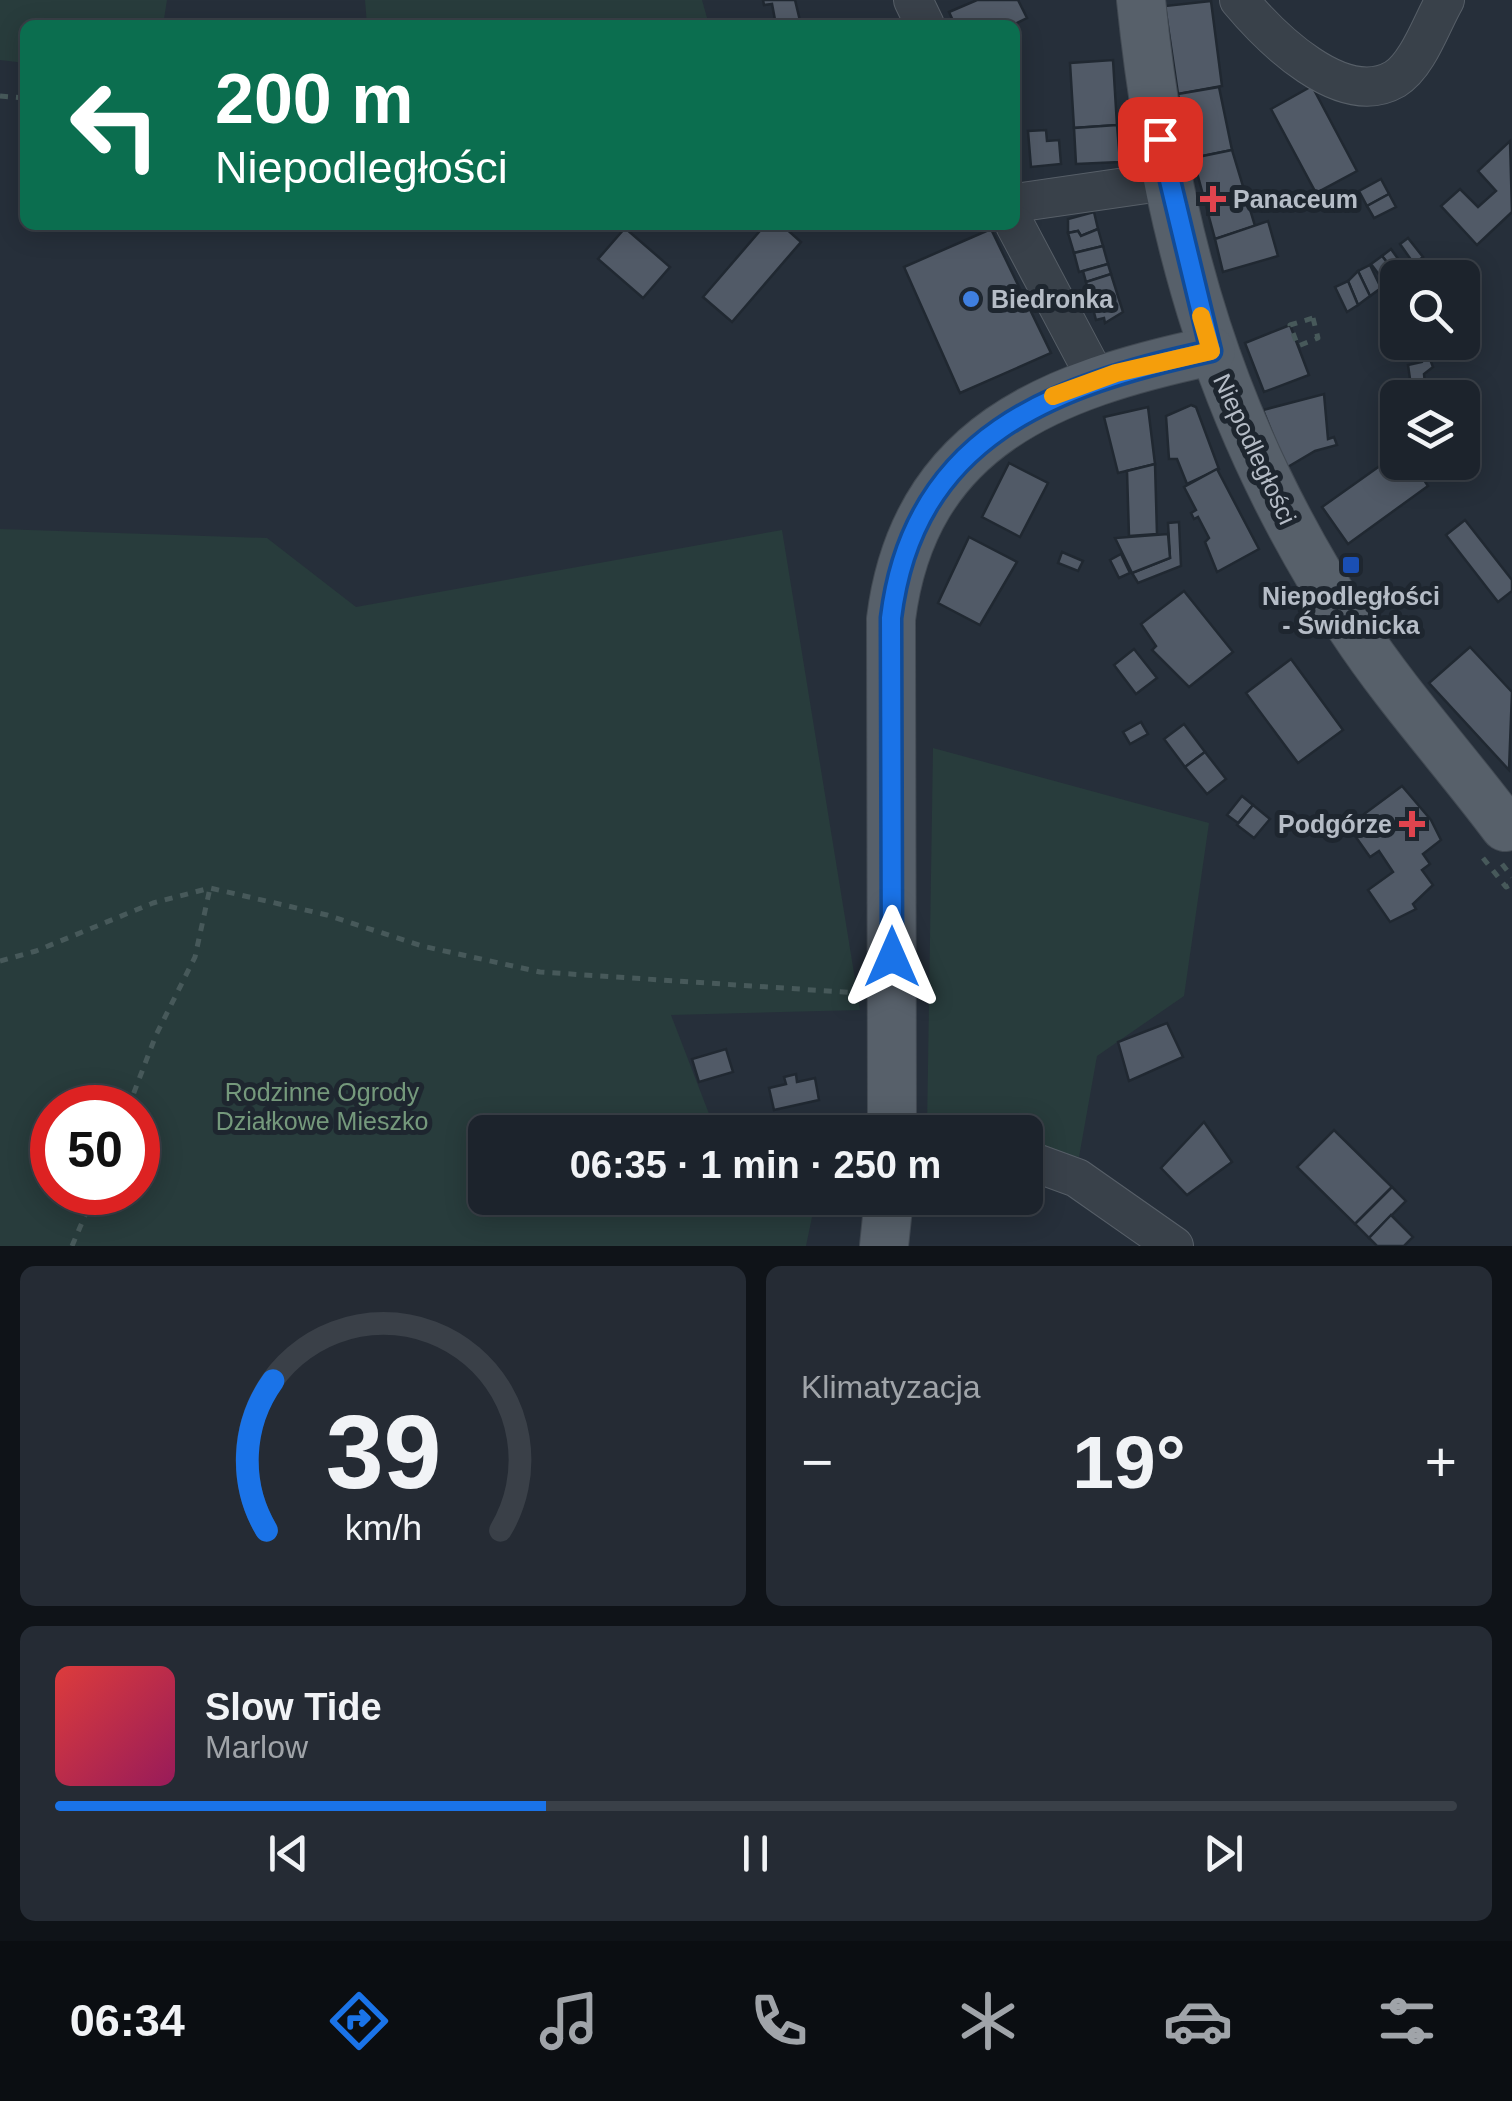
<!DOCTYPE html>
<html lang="pl">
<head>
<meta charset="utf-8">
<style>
  :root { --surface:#1c232c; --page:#252b34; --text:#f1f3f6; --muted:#a0a4a9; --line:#3a4048; --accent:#1a73e8 }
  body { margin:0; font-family:Helvetica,sans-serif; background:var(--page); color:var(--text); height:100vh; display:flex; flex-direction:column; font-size:38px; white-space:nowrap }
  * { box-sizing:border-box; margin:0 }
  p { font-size:32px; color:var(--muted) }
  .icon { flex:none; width:55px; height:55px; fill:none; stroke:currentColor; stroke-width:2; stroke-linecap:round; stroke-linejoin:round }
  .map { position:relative; height:1246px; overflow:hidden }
  .sheet { display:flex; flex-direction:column; gap:20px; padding:20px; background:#0f1318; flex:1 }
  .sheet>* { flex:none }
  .hud { position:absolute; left:20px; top:20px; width:1000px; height:210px; border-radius:15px; box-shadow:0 5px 25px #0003,0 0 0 2px var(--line); background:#0b6e4f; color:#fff; overflow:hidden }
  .buttons { position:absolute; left:1380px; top:260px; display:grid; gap:20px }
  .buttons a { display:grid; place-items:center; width:100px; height:100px; border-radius:15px; background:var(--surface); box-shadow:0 5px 25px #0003,0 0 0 2px var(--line); font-size:50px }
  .speed { position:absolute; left:30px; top:1085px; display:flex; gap:20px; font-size:50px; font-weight:700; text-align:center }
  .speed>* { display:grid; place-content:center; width:130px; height:130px; border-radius:50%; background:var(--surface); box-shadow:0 5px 25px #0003,0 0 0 2px var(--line); line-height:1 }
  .speed .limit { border:15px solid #d22; background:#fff; color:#111 }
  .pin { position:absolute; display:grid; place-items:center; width:85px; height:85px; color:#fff; margin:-42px; border-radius:20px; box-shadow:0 5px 15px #0006 }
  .me { position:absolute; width:110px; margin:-55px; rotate:0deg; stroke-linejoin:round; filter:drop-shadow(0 0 8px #0008) }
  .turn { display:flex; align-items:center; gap:35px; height:210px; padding:0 30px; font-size:45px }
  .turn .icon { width:130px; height:130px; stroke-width:2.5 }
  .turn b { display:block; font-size:70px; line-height:85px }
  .big { font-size:75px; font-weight:600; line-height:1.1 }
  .sheet .tile { flex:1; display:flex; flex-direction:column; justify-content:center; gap:15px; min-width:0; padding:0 35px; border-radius:15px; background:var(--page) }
  .sheet .dial { align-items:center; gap:0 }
  .dial svg { height:260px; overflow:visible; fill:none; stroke:var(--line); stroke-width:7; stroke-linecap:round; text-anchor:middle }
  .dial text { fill:var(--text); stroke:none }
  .song { display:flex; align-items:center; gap:30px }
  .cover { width:120px; height:120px; border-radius:15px; background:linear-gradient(135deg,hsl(0 70% 55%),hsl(330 70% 35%)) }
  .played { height:10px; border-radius:5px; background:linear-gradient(90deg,var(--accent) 35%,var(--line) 35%) }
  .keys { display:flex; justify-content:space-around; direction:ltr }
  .heat { display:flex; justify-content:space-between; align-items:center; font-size:55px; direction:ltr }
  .sheet .tiles { flex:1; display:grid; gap:20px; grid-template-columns:1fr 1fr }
  .tile:last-child { grid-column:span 2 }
  .trip { position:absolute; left:468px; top:1115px; width:575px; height:100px; border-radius:15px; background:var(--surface); box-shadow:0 5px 25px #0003,0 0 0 2px var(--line); font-weight:600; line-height:100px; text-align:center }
  .menu { display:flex; height:160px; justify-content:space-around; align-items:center; background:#0b0e12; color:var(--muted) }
  .menu .icon { width:70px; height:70px }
  .menu .selected { color:var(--accent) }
  .menu b { font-size:45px; color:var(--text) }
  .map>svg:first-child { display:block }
  .green { fill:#283c3c; fill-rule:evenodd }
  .building { fill:#515a67; stroke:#202831; stroke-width:2.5 }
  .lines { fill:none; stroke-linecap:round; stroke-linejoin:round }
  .minor-casing { stroke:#575f68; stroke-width:40 }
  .major-casing { stroke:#424a53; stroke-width:50 }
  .path { stroke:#47595a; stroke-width:5; stroke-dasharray:8 8; stroke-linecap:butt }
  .minor { stroke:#39414a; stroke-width:38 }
  .major { stroke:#57606a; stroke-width:48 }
  .route-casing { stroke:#114b97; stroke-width:25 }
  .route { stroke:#1a73e8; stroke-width:18 }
  .slow { stroke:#f59e0b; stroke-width:18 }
  .health-dot { fill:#e0444e; stroke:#1e262f; stroke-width:4 }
  .shop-dot { fill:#3f7fe0; stroke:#1e262f; stroke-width:4 }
  .transit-dot { fill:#1a4fb4; stroke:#1e262f; stroke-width:4 }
  .labels { text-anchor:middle; stroke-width:10; stroke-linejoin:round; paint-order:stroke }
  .poi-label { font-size:25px; font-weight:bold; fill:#b5bcc6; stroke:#1e262f; text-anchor:start }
  .street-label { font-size:25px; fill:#b5bcc6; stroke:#1e262f }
  .park-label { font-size:25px; fill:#75997c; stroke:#1e262f }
</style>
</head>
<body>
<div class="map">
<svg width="1512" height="1246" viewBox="0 0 1512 1246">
  <rect width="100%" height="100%" fill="#262f3a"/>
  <g class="green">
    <path d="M 0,0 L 167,0 L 163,25 L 25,25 L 25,63 L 0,60 Z"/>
    <path d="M 365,0 L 702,0 L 709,25 L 367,25 Z"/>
    <path d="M 0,529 L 267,538 L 356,607 L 782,530 L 860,1010 L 671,1015 L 716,1132 L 485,1132 L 485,1198 L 816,1198 L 806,1246 L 0,1246 ZM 52,1108 L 138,1108 L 138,1192 L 52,1192 Z"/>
    <path d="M 933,748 L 1209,823 L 1184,996 L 1097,1056 L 1079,1157 L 1025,1147 L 1025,1132 L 927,1129 Z"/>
  </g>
  <g class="building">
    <path d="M 763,0 L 795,0 L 801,25 L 776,25 L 772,4 L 764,5 Z"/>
    <path d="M 977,0 L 1018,0 L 1027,18 L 1013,25 L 955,25 L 949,12 Z"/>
    <path d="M 1211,1 L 1222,86 L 1178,94 L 1165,6 Z"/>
    <path d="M 1113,60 L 1117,125 L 1074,128 L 1070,63 Z"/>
    <path d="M 1312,86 L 1357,171 L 1316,193 L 1271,109 Z"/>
    <path d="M 1219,87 L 1232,150 L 1193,158 L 1178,94 Z"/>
    <path d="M 1117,125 L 1120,162 L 1076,164 L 1074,128 Z"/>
    <path d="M 1046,130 L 1047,141 L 1059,140 L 1061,164 L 1031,167 L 1028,131 Z"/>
    <path d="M 1510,141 L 1512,212 L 1477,245 L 1441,206 L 1460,189 L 1478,207 L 1496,191 L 1478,171 Z"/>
    <path d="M 1232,150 L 1255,226 L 1215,239 L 1193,158 Z"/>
    <path d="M 1381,179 L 1389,194 L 1367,206 L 1359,191 Z"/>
    <path d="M 1389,194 L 1396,207 L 1374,218 L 1367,206 Z"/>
    <path d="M 1094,212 L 1098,229 L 1081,236 L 1078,231 L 1068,233 L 1068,219 Z"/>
    <path d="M 1268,221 L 1278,256 L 1223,272 L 1215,239 Z"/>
    <path d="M 765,225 L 782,225 L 801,242 L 732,322 L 703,297 Z"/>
    <path d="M 625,228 L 670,267 L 643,298 L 598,259 Z"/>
    <path d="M 991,229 L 1051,353 L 960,393 L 904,267 Z"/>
    <path d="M 1098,229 L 1103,246 L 1074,253 L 1068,233 L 1078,231 L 1081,236 Z"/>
    <path d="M 1408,238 L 1423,257 L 1414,264 L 1400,244 Z"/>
    <path d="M 1103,246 L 1108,264 L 1079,272 L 1074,253 Z"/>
    <path d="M 1391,249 L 1406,270 L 1398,276 L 1382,256 Z"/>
    <path d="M 1382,256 L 1398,276 L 1386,284 L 1371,264 Z"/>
    <path d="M 1108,264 L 1111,274 L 1086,282 L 1083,271 Z"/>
    <path d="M 1370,265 L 1381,288 L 1370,296 L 1358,271 Z"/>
    <path d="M 1358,271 L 1370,296 L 1358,305 L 1348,281 Z"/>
    <path d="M 1111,274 L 1123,312 L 1105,323 L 1104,318 L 1096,320 L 1086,282 Z"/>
    <path d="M 1348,281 L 1358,305 L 1347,312 L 1335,287 Z"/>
    <path d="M 1290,325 L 1309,375 L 1264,392 L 1245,343 Z"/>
    <path d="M 1428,354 L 1433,367 L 1424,374 L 1425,384 L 1411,386 L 1408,365 L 1422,362 Z"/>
    <path d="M 1324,394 L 1328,439 L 1334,437 L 1337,445 L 1315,451 L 1286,468 L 1263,410 Z"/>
    <path d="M 1191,405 L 1196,407 L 1219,469 L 1187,484 L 1177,459 L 1169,459 L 1166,416 Z"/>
    <path d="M 1148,407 L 1155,464 L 1118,473 L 1104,417 Z"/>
    <path d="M 1398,453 L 1398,462 L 1412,462 L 1428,486 L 1348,544 L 1322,507 Z"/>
    <path d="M 1009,463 L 1048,483 L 1020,537 L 982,517 Z"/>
    <path d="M 1155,464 L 1157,534 L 1129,536 L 1127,471 Z"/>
    <path d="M 1217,469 L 1259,549 L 1217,572 L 1205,542 L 1209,538 L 1198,517 L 1194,519 L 1191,513 L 1196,510 L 1184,487 Z"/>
    <path d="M 1465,520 L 1512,580 L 1512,591 L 1498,602 L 1446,535 Z"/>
    <path d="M 1179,522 L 1181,566 L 1138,583 L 1132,573 L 1170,558 L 1168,523 Z"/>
    <path d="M 1168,534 L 1170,558 L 1132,573 L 1115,538 Z"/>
    <path d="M 969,537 L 1017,562 L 980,625 L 938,603 Z"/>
    <path d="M 1062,552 L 1083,561 L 1078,571 L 1058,563 Z"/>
    <path d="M 1121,554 L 1130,573 L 1119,578 L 1110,560 Z"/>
    <path d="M 1184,591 L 1233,652 L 1189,687 L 1152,650 L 1156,646 L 1141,624 Z"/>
    <path d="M 1470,647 L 1512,692 L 1509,770 L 1429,683 Z"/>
    <path d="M 1134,649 L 1157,678 L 1136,694 L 1114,665 Z"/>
    <path d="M 1291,659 L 1343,730 L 1298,763 L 1246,693 Z"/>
    <path d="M 1141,722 L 1148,734 L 1130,744 L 1123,732 Z"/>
    <path d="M 1184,724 L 1205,752 L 1185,767 L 1164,739 Z"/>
    <path d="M 1205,752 L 1226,779 L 1207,794 L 1185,767 Z"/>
    <path d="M 1402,786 L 1431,820 L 1441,840 L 1423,854 L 1430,864 L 1422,870 L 1433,885 L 1413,904 L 1416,909 L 1390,922 L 1368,890 L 1393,872 L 1379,851 L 1370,857 L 1348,826 Z"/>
    <path d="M 1242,796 L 1253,805 L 1238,823 L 1227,815 Z"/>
    <path d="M 1253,805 L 1270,819 L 1254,838 L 1237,825 Z"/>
    <path d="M 1167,1023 L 1183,1057 L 1129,1081 L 1118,1042 Z"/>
    <path d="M 726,1049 L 733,1072 L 699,1082 L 692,1059 Z"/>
    <path d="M 796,1074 L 797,1082 L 815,1078 L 819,1100 L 774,1110 L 769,1088 L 786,1084 L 784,1077 Z"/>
    <path d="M 1204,1122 L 1232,1162 L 1187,1195 L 1161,1168 Z"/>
    <path d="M 1334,1130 L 1392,1187 L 1355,1224 L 1297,1167 Z"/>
    <path d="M 1392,1187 L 1406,1201 L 1369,1238 L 1355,1224 Z"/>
    <path d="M 1391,1215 L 1413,1237 L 1404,1246 L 1377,1246 L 1369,1238 Z"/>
  </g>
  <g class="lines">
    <defs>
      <g id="minor">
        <path d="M 913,0 L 925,25"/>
        <path d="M 1239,0 C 1270,37 1342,110 1395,79 C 1418,65 1432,22 1445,0"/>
        <path d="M 1015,203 L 1167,181"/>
        <path d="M 1015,225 L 1096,378"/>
        <path d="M 1025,1159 L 1077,1178 L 1174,1246"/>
      </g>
      <g id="major">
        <path d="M 1141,0 C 1165,235 1222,430 1352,628 C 1398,698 1455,760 1505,827 L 1512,823"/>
        <path d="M 892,1132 L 891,619 C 914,436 1052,385 1211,351"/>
        <path d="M 884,1246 L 889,1198"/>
      </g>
    </defs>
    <use href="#minor" class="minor-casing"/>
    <use href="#major" class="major-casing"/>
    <g class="path">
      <path d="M 0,96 L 25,98"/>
      <path d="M 1313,318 L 1318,338 L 1298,346 L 1290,325 Z"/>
      <path d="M 1483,858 L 1506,887 L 1512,884"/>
      <path d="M 1502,864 L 1512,877"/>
      <path d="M 0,961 L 36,951 L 153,903 L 210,888 L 327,915 L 422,946 L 540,972 L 859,993"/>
      <path d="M 128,1108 L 156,1035 L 195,957 L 210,888"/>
      <path d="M 72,1246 L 95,1192"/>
    </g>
    <use href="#minor" class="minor"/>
    <use href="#major" class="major"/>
  </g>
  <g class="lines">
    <defs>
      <path id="route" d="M 892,957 L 891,618 C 913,436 1053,385 1211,351 L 1160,139"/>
    </defs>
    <use href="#route" class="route-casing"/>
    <use href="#route" class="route"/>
    <path class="slow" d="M 1053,396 L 1116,373 L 1211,351 L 1201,316"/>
  </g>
  <g class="health-dot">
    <path d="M1208 184h10v10h10v10h-10v10h-10v-10h-10v-10h10z"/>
    <path d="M1407 809h10v10h10v10h-10v10h-10v-10h-10v-10h10z"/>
  </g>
  <circle class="shop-dot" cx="971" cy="299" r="10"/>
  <rect class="transit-dot" x="1341" y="555" width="20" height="20" rx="5"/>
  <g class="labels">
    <g class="poi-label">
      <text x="1233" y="208">Panaceum</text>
      <text x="991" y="308">Biedronka</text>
      <text x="1351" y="605" text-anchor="middle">Niepodległości<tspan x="1351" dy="29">- Świdnicka</tspan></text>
      <text x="1392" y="833" text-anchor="end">Podgórze</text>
    </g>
    <g class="street-label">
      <text transform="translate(1255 449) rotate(65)" y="9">Niepodległości</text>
    </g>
    <g class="park-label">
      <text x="322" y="1101">Rodzinne Ogrody<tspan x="322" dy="29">Działkowe Mieszko</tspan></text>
    </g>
  </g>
</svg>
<div class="buttons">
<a><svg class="icon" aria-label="search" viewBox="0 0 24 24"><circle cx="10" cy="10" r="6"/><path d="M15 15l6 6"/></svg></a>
<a><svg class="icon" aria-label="layers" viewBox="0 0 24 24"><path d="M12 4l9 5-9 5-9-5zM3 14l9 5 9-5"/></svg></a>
</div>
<div class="speed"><div class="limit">50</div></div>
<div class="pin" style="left:1160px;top:139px;background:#d93025"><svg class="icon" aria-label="arrive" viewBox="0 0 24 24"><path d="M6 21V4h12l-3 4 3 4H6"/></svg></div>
<svg class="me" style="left:892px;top:957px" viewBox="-20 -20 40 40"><path d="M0-17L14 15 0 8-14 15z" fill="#1a73e8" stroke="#fff" stroke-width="4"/></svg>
<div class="trip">06:35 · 1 min · 250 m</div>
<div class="hud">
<div class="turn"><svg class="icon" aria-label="left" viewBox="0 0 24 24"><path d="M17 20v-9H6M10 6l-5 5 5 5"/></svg><div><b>200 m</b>Niepodległości</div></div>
</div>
</div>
<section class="sheet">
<div class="tiles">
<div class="tile dial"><svg viewBox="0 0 100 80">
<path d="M14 69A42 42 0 1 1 86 69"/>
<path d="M14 69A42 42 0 0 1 16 23" stroke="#1a73e8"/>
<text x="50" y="56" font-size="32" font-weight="700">39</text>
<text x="50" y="72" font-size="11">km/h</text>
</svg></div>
<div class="tile"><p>Klimatyzacja</p>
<div class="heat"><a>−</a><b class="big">19°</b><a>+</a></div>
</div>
<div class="tile">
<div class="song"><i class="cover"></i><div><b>Slow Tide</b><p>Marlow</p></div></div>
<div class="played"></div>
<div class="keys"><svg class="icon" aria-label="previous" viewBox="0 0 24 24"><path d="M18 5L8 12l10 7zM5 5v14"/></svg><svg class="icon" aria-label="pause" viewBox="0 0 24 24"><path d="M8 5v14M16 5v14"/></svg><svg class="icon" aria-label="next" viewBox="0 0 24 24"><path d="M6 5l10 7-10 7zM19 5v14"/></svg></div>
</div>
</div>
</section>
<nav class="menu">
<b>06:34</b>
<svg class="icon selected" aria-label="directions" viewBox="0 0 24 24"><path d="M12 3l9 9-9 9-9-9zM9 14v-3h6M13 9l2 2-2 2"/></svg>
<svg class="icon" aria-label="music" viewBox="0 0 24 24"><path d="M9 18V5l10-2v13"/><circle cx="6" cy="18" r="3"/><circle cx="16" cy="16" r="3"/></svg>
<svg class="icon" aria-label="phone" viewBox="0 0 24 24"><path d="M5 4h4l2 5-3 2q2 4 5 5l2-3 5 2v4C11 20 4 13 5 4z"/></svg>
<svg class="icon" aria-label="climate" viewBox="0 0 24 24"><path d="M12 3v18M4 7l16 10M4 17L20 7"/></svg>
<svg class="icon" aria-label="car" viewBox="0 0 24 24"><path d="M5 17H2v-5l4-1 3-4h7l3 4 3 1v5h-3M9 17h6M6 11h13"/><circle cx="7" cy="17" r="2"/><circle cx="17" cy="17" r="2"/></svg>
<svg class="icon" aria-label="filters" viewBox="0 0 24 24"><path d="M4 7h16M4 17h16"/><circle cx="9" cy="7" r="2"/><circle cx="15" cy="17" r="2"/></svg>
</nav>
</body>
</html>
